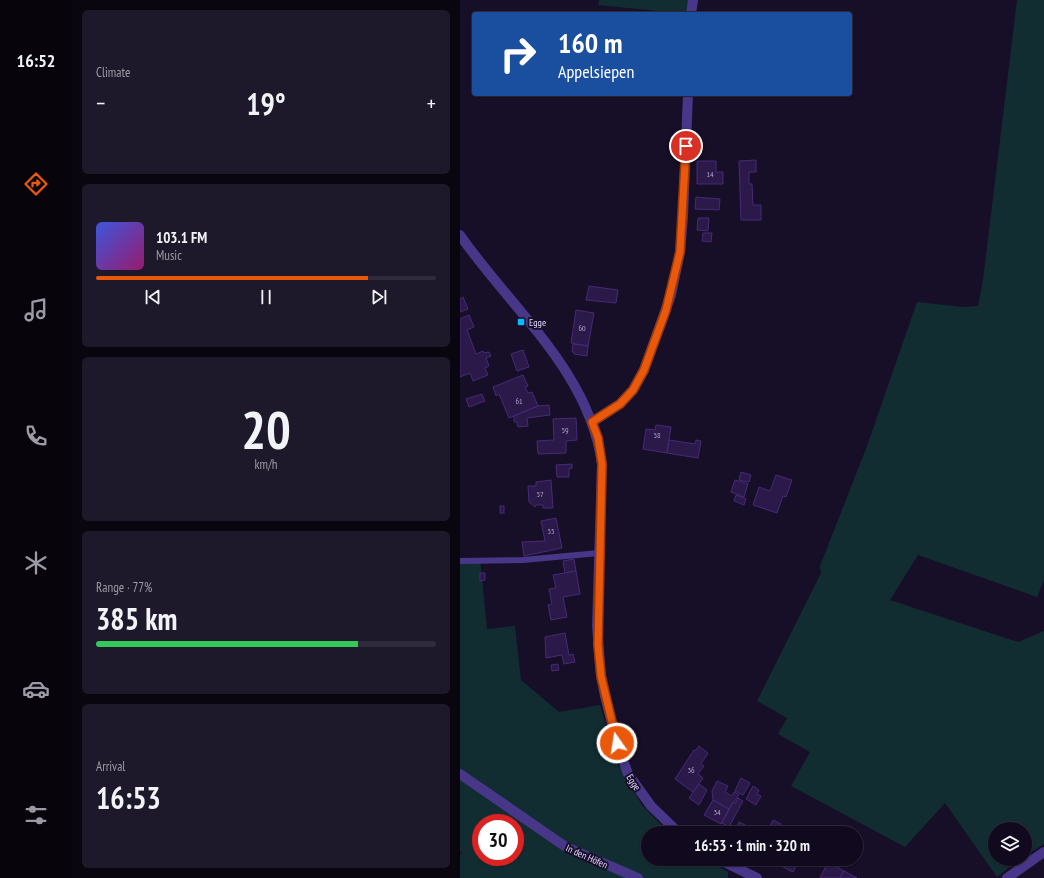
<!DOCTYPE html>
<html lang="en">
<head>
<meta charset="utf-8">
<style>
  :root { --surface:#110a1e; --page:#1e182b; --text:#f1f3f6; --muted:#9c9aa4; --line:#302b3c; --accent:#ea580c }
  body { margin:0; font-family:"PT Sans Narrow",sans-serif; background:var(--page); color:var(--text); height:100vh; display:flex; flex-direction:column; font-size:15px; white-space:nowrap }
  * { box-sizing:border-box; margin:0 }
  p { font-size:13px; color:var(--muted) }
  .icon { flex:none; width:22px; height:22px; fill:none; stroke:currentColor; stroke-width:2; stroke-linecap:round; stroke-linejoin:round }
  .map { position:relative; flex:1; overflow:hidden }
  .details { display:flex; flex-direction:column; gap:10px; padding:10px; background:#090610; width:388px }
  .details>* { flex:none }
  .guide { position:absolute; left:12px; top:12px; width:380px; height:84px; border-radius:4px; box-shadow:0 1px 3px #0004,0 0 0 1px var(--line); background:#1a4fa0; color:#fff; overflow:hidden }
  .buttons { position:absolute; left:528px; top:822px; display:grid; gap:8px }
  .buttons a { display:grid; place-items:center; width:44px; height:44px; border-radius:50%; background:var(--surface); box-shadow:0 1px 3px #0004,0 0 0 1px var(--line); font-size:20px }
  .speed { position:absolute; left:12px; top:814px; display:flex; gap:8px; font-size:20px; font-weight:700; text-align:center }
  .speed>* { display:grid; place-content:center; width:52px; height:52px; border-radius:50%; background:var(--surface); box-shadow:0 1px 3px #0004,0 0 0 1px var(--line); line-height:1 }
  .speed .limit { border:6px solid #d22; background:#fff; color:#111 }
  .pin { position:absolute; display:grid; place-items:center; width:34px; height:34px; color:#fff; margin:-17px; border:2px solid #fff; border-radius:50%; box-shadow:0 1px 4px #0007 }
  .me { position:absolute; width:44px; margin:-22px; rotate:347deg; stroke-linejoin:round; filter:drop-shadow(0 0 3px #0008) }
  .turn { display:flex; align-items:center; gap:14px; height:84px; padding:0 20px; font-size:18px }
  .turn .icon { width:52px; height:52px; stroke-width:2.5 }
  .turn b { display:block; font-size:28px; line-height:34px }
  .big { font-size:30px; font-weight:700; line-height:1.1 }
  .details .tile { flex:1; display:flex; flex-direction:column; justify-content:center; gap:6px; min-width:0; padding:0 14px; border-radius:6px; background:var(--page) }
  .details .dial { align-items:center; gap:0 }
  .dial b { font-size:52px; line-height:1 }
  .song { display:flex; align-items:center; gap:12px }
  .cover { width:48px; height:48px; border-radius:6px; background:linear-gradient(135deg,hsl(230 70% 55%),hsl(320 70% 35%)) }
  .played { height:4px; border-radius:2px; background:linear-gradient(90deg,var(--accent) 80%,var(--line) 80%) }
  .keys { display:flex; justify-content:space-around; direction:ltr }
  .heat { display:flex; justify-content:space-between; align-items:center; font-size:22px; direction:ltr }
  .charge { height:6px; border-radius:3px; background:linear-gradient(90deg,#34c759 77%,var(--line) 0) }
  .trip { position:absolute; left:181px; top:826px; width:222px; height:40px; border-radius:20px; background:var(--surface); box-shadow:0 1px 3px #0004,0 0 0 1px var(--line); font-weight:700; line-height:40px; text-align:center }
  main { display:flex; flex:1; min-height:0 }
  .tabs { display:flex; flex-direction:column; width:72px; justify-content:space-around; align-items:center; background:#07040c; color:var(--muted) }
  .tabs .icon { width:28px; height:28px }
  .tabs .selected { color:var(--accent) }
  .tabs b { font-size:18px; color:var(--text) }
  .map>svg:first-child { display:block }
  .green { fill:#112d32; fill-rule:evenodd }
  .building { fill:#2b194a; stroke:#462a77 }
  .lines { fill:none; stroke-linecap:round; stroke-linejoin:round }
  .service { stroke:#483789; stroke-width:6 }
  .minor { stroke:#483789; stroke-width:10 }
  .route-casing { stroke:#983908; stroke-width:10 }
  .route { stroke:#ea580c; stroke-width:7 }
  .poi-dot { fill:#01baff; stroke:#170e28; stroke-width:1.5 }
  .labels { text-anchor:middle; stroke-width:4; stroke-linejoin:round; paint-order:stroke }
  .number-label { font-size:8px; fill:#b4a6d2 }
  .poi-label { font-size:10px; fill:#e1d5ff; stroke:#170e28; text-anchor:start }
  .street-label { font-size:10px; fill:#e1d5ff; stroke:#170e28 }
</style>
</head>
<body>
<main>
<nav class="tabs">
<b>16:52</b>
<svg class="icon selected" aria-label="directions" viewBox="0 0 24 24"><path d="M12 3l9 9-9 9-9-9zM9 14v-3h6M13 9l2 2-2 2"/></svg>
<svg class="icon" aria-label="music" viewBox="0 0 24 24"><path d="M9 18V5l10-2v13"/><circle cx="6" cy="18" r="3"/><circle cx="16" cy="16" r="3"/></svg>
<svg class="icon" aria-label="phone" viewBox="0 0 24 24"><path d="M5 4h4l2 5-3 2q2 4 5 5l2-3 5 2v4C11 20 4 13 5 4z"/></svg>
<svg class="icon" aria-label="climate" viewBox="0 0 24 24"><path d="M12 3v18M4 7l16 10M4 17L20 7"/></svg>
<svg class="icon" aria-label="car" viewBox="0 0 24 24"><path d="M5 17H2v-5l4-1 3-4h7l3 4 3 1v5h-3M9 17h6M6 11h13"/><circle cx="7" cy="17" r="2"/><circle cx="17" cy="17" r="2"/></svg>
<svg class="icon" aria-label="filters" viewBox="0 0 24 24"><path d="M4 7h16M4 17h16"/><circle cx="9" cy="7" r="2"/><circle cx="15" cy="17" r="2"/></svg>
</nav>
<section class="details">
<div class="tile"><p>Climate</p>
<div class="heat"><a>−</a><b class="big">19°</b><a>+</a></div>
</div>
<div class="tile">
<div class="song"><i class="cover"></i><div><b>103.1 FM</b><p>Music</p></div></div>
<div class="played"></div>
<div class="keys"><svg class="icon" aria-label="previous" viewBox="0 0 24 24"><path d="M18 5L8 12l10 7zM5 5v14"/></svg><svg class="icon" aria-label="pause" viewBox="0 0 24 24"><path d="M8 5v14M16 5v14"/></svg><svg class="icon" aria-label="next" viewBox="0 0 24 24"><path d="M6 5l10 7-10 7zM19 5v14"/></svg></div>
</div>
<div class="tile dial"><b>20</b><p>km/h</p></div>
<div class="tile"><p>Range · 77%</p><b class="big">385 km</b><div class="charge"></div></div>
<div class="tile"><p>Arrival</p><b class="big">16:53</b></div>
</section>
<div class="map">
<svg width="584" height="878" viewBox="0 0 584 878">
  <rect width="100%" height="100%" fill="#170e28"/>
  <g class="green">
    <path d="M 139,0 L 229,0 L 227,14 L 138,5 Z"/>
    <path d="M 557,0 L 584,0 L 584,580 L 577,597 L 458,555 L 430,600 L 558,642 L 584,631 L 584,844 L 565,856 L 565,829 L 535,829 L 535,859 L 560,859 L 537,877 L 485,803 L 445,847 L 331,786 L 350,752 L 318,734 L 327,718 L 297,701 L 361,573 L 360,566 L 407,446 L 457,302 L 504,307 L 518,306 L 523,280 Z"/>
    <path d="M 0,558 L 20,558 L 27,629 L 55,626 L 61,680 L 99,712 L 140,705 L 157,763 L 182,805 L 209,833 L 188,833 L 188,859 L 246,859 L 268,872 L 268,878 L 0,878 L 0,855 L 2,852 L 0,851 ZM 21,823 L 55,823 L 55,857 L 21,857 Z"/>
  </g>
  <g class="building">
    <path d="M 296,160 L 296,172 L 289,172 L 289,184 L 292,184 L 293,205 L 301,205 L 301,220 L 281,220 L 279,161 Z"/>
    <path d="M 237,161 L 256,161 L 256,172 L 263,172 L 263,184 L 237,184 Z"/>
    <path d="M 236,197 L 260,199 L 259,210 L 235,209 Z"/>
    <path d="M 238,218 L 249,218 L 248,231 L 237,230 Z"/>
    <path d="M 243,233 L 252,233 L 251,242 L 242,241 Z"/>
    <path d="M 129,286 L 158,290 L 156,303 L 126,300 Z"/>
    <path d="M 3,297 L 8,309 L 0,312 L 0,299 Z"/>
    <path d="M 116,310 L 134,313 L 128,346 L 111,343 Z"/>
    <path d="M 9,315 L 14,327 L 7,330 L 16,354 L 23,351 L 24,353 L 29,352 L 31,356 L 26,358 L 29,366 L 25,368 L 28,375 L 13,381 L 10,373 L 0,377 L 0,319 Z"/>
    <path d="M 113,344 L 128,346 L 127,356 L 114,354 L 114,352 L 112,352 Z"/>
    <path d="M 63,350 L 69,367 L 57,371 L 51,354 Z"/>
    <path d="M 63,375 L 68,386 L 65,387 L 68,393 L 72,392 L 78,406 L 49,418 L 39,394 L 36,396 L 33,387 Z"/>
    <path d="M 22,394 L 25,401 L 9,407 L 6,399 Z"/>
    <path d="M 89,405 L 90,415 L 67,418 L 68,426 L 58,427 L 57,422 L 54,422 L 54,416 L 78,406 Z"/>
    <path d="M 116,418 L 117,440 L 106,441 L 106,453 L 78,454 L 77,441 L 94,440 L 93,419 Z"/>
    <path d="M 196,425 L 211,427 L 207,453 L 183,449 L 186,429 L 195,430 Z"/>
    <path d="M 209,440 L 235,444 L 236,440 L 241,441 L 238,458 L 207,453 Z"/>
    <path d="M 112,464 L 112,468 L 109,469 L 109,477 L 97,477 L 96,465 Z"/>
    <path d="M 281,472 L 291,475 L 289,482 L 279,480 Z"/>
    <path d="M 316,475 L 332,480 L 326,497 L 323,496 L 317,513 L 293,505 L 299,487 L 310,491 Z"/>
    <path d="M 91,480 L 93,508 L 83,508 L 83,505 L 76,505 L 75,507 L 69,502 L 68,486 L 76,486 L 76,482 Z"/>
    <path d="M 275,480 L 288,484 L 284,497 L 271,492 Z"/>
    <path d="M 276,495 L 286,499 L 284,505 L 274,501 Z"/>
    <rect x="40" y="506" width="4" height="7"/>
    <path d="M 96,518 L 102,548 L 64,556 L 62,542 L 85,541 L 81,521 Z"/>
    <path d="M 114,559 L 116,571 L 105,573 L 103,561 Z"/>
    <path d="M 116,571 L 120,594 L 103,597 L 107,617 L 91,620 L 88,605 L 92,604 L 89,589 L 96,588 L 93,575 Z"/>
    <path d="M 20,573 L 25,573 L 25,580 L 20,581 Z"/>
    <path d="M 105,633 L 109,655 L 113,654 L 115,662 L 104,664 L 102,655 L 86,658 L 85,637 Z"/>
    <path d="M 98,664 L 99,670 L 92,671 L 91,665 Z"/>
    <path d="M 239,746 L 248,753 L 241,764 L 244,766 L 238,774 L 243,778 L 233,792 L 215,779 L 234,750 L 235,751 Z"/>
    <path d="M 281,778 L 290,783 L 283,795 L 275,791 Z"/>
    <path d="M 257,781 L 268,786 L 265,792 L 272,796 L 274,792 L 279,795 L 269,809 L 253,800 L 252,791 Z"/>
    <path d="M 239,784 L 247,790 L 239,805 L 229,798 Z"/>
    <path d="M 293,786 L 299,790 L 297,794 L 301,796 L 296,805 L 286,799 Z"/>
    <path d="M 278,798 L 283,801 L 269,827 L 262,823 L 273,802 L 275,804 Z"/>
    <path d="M 253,800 L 269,809 L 261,824 L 244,815 Z"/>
    <path d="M 313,820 L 321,824 L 315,833 L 308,829 Z"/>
    <path d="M 279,822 L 291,828 L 288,832 L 291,833 L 273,833 Z"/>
    <path d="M 372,826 L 377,828 L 374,833 L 368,833 Z"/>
    <path d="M 320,859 L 340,859 L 333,872 L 317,864 Z"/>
    <path d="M 350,859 L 358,859 L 354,867 L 347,864 Z"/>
    <path d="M 368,862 L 384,871 L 380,878 L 360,878 Z"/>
    <path d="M 384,871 L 397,878 L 380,878 Z"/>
  </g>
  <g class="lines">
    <path class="service" d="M 0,561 L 63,560 L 139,553"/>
    <g class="minor">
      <path d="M 231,14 L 233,0"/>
      <path d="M 0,235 C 51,309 129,370 142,464 L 137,626 L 141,676 L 145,696 L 157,743 L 168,774 L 191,806 L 219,833"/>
      <path d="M 132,422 L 160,404 L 173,390 L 184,370 L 211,295 L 220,252 L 223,217 L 228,94"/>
      <path d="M 0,774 L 106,847 L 178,878"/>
      <path d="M 258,859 L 297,878"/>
      <path d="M 547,878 L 584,852"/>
    </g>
  </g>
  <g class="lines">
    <defs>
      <path id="route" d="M 157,743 L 141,676 L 138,645 L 142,464 L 138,438 L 132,422 L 160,404 L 173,390 L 184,370 L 206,310 L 220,252 L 226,146"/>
    </defs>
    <use href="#route" class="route-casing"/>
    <use href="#route" class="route"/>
  </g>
  <rect class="poi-dot" x="57" y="318" width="8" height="8" rx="2"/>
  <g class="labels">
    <g class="number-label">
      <text x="250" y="177">14</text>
      <text x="122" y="331">60</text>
      <text x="59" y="404">61</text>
      <text x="105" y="433">59</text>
      <text x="197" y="438">58</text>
      <text x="80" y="497">57</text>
      <text x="91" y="534">55</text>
      <text x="231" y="773">36</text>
      <text x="257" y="815">34</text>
    </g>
    <g class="poi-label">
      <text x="69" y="326">Egge</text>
    </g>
    <g class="street-label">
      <text transform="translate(174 782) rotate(58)" y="4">Egge</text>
      <text transform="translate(127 856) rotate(24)" y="4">In den Höfen</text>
    </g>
  </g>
</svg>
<div class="buttons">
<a><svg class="icon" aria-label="layers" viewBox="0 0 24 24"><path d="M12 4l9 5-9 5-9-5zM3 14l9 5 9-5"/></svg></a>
</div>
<div class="speed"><div class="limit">30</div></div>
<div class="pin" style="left:226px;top:146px;background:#d93025"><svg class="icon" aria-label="arrive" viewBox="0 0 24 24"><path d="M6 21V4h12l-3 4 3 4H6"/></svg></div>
<svg class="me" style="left:157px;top:743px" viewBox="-20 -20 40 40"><circle r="17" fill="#ea580c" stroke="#fff" stroke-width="3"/><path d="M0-11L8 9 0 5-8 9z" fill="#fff"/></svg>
<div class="trip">16:53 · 1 min · 320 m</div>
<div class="guide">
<div class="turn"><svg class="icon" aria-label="right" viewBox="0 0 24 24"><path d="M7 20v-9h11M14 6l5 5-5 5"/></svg><div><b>160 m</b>Appelsiepen</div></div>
</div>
</div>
</main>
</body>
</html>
